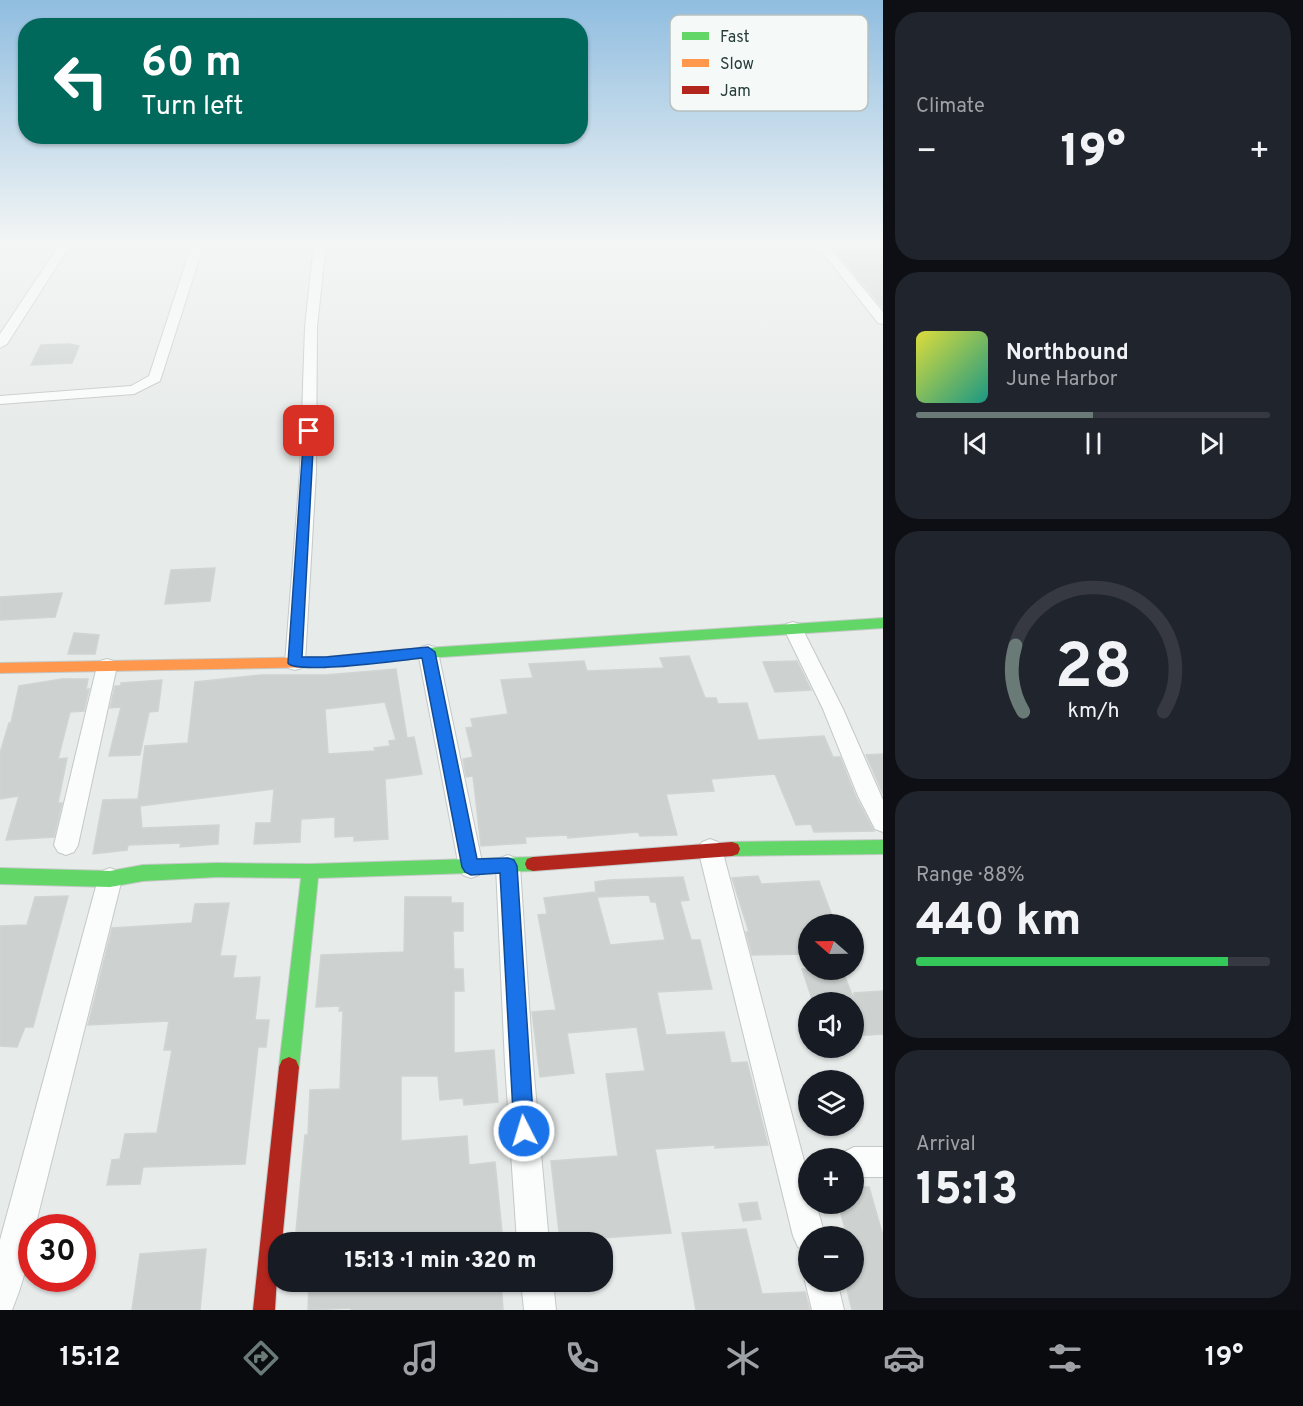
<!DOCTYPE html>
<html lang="en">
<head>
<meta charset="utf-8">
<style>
  :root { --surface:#171b24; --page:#20242c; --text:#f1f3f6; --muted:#9ea1a6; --line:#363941; --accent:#6a7a77 }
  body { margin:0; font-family:Overpass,sans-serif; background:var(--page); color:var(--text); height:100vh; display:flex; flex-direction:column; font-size:22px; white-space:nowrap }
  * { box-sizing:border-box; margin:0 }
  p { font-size:20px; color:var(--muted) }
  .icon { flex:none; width:33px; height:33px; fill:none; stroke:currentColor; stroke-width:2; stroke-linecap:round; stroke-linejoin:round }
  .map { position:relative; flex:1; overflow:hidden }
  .drawer { display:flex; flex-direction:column; gap:12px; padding:12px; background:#0d0f14; width:420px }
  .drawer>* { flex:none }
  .guide { position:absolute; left:18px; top:18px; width:570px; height:126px; border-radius:24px; box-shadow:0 2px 4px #0004; background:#00695c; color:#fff; overflow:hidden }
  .needle { width:39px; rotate:290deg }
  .tools { position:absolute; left:798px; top:914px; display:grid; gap:12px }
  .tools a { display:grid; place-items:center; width:66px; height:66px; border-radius:50%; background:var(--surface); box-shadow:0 2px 4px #0004; font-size:30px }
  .speed { position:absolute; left:18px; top:1214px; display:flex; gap:12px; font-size:30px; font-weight:700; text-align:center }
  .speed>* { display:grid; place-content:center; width:78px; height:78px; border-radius:50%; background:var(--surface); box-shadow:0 2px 4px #0004; line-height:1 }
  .speed .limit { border:9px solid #d22; background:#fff; color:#111 }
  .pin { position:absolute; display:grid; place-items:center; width:51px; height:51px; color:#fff; margin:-26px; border-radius:12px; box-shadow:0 3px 9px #0006 }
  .me { position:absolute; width:66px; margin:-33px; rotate:355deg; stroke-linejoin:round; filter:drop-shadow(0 0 4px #0008) }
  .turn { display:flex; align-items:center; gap:21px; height:126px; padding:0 24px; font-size:27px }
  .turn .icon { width:78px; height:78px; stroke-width:2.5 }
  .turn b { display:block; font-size:42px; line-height:51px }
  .big { font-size:45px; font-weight:800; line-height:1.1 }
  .drawer .widget { flex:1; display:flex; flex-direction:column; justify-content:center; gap:9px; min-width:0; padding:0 21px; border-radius:24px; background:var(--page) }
  .drawer .dial { align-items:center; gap:0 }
  .dial svg { height:156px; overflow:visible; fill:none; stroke:var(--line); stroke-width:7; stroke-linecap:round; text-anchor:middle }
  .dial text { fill:var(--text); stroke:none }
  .song { display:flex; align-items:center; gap:18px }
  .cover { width:72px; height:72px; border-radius:9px; background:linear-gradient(135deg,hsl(60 70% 55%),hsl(170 70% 35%)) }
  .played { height:6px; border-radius:3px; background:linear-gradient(90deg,var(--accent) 50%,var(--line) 50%) }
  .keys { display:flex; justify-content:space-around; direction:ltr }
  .heat { display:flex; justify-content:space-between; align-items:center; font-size:33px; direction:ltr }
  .charge { height:9px; border-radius:4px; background:linear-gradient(90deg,#34c759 88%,var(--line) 0) }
  .trip { position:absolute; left:268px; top:1232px; width:345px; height:60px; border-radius:24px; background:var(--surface); box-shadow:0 2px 4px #0004; font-weight:800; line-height:60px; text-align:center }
  .tabs { display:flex; height:96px; justify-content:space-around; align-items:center; background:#090b0e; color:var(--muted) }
  .tabs .icon { width:42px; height:42px }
  .tabs .selected { color:var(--accent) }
  .tabs b { font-size:27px; color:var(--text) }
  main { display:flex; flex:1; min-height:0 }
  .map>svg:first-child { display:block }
  .building { fill:#cdd2d0; stroke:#d0d4d2; stroke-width:1.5; fill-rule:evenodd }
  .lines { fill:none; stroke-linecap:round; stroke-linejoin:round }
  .street-casing { stroke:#c4c8c6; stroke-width:2 }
  .fast-casing { stroke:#c4c9c7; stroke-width:2 }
  .slow-casing { stroke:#c4c9c7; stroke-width:2 }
  .jam-casing { stroke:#c4c9c7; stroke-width:2 }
  .street { fill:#fbfcfc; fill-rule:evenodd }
  .fast { fill:#63d668; fill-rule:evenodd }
  .slow { fill:#ff974d; fill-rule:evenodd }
  .jam { fill:#b3261e; fill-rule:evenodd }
  .route { fill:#1a73e8; stroke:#114b97; stroke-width:1.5 }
  .key { fill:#f5f9f8; stroke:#b7c1bf; stroke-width:1.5 }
  .key-label { font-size:16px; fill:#263d39 }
</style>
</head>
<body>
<main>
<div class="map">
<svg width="883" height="1310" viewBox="0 0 883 1310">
  <rect width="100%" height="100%" fill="#e7ebe9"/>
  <g class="building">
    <path d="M 830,244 L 883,244 L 883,308 Z"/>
    <path d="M 69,344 L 79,346 L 72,363 L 31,365 L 41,345 Z"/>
    <path d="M 215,568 L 210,601 L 165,604 L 171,570 Z"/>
    <path d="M 62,593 L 55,617 L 0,620 L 0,597 Z"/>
    <path d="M 74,633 L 99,635 L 95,654 L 68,654 Z"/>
    <path d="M 689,656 L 705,698 L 716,698 L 718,704 L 747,703 L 758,740 L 824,736 L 833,757 L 840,757 L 856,797 L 874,831 L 814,832 L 811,824 L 796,825 L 775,774 L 711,779 L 714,791 L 666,794 L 677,835 L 640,836 L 638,832 L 568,838 L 567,835 L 525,837 L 526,843 L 481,846 L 473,776 L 466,777 L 463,759 L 473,757 L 466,728 L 473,727 L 471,719 L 508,714 L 501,680 L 533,678 L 529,664 L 584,661 L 587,671 L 664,668 L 660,658 Z"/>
    <path d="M 797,661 L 811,690 L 775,692 L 763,662 Z"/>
    <path d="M 396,669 L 407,738 L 414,737 L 422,774 L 385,779 L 388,839 L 354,841 L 354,836 L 335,837 L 335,817 L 301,819 L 300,842 L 254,844 L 256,823 L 271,823 L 274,789 L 140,806 L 142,828 L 219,825 L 218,844 L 180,847 L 181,843 L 128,845 L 127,850 L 93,854 L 103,800 L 138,799 L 145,746 L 188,743 L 195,682 L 261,675 L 325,675 ZM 385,702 L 396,740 L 389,741 L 390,746 L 374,748 L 375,751 L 328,754 L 325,709 Z"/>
    <path d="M 62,679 L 88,679 L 86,690 L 89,689 L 84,711 L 70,712 L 58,759 L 67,758 L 58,803 L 62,803 L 54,837 L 6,840 L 19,796 L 0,799 L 0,753 L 9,723 L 11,723 L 19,686 Z"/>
    <path d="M 162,680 L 158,711 L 149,712 L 140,755 L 109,756 L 121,707 L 110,708 L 115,686 L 121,686 L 121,683 Z"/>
    <path d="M 883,754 L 883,794 L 866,755 Z"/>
    <path d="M 758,876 L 761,884 L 819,881 L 835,924 L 808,924 L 808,954 L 752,955 L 746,932 L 749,932 L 732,878 Z"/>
    <path d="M 683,877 L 689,900 L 680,901 L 691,940 L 700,940 L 712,989 L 657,992 L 666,1035 L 724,1032 L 731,1063 L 747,1062 L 768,1145 L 715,1148 L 715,1145 L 655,1149 L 671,1233 L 560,1241 L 551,1161 L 618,1156 L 606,1074 L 645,1071 L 637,1027 L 567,1033 L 574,1073 L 540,1077 L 532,1012 L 556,1010 L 538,915 L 547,914 L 544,898 L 595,892 L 596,894 L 595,882 L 609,880 ZM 649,895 L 651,902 L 656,902 L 665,940 L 610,945 L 597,897 Z"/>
    <path d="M 68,896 L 33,1027 L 25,1027 L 17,1047 L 0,1046 L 0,926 L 27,925 L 35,897 Z"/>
    <path d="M 405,897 L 451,897 L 451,903 L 463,903 L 463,931 L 453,931 L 454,969 L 463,969 L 464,991 L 454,991 L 454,1053 L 494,1050 L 498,1102 L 464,1105 L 463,1098 L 440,1100 L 438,1076 L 401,1076 L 401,1141 L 467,1136 L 469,1165 L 495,1162 L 503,1242 L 295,1242 L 305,1135 L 308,1135 L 310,1090 L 340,1089 L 343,1011 L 339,1011 L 340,1006 L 316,1007 L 321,955 L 404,952 Z"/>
    <path d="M 229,903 L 220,956 L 236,956 L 233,978 L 260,977 L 255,1020 L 269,1020 L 266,1047 L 258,1047 L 245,1164 L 143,1167 L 140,1184 L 107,1185 L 112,1160 L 120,1159 L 125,1134 L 157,1133 L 172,1050 L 164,1050 L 169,1021 L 88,1025 L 112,928 L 192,923 L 195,904 Z"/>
    <path d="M 802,969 L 842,969 L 854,1000 L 854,993 L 883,991 L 883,1034 L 854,1036 L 854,1002 L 813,1002 Z"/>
    <path d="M 854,1187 L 869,1187 L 883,1236 L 883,1310 L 852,1310 L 845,1281 L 854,1281 L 854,1236 L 847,1236 L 838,1203 L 854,1203 Z"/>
    <path d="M 757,1202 L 761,1219 L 743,1221 L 739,1204 Z"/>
    <path d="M 746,1229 L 762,1294 L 805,1292 L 810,1310 L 696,1310 L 682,1233 Z"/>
    <path d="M 206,1249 L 200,1310 L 132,1310 L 140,1254 Z"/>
    <path d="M 309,1281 L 501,1281 L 503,1310 L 351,1310 L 351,1308 L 308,1310 Z"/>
  </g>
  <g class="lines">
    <defs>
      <g id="street">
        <path d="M 60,244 L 71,244 L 7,344 L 0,348 L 0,334 Z"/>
        <path d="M 192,244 L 204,244 L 160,381 L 134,394 L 0,404 L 0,396 L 131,386 L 149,376 Z"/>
        <path d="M 314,244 L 326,244 L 317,327 L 316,472 L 305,663 L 302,668 L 295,670 L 288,668 L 285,663 L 300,472 L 305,327 Z"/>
        <path d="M 816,244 L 827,244 L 883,312 L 883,324 L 878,323 Z"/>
        <path d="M 793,622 L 800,624 L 843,709 L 883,800 L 883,832 L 875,829 L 858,796 L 823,709 L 784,629 L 786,624 Z"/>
        <path d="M 428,645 L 435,647 L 438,652 L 483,867 L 479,875 L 471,878 L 463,875 L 459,867 L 418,652 L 421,647 Z"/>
        <path d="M 107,659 L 114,661 L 117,666 L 78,845 L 74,852 L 66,855 L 58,852 L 54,845 L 97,666 L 100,661 Z"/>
        <path d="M 710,839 L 718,842 L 722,849 L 808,1176 L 808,1203 L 816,1203 L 825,1236 L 808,1236 L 808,1251 L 798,1247 L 793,1236 L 698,849 L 702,842 Z"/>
        <path d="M 508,855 L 516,858 L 520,866 L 533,1064 L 549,1242 L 517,1242 L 505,1064 L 496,866 L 500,858 Z"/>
        <path d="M 110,868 L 118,871 L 122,879 L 35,1227 L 32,1227 C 32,1253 22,1286 12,1310 L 0,1310 L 0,1240 L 98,879 L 102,871 Z"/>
        <path d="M 854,1147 L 883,1147 L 883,1177 L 854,1177 L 854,1158 L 841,1158 L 844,1152 Z"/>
        <path d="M 808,1273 L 808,1281 L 837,1281 L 844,1310 L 812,1310 L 805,1281 Z"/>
        <path d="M 521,1281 L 553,1281 L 556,1310 L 524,1310 Z"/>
      </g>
      <g id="fast">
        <path d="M 883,618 L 883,628 L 396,660 L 389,655 L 396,650 Z"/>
        <path d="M 883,840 L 883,854 L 732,856 L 726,854 L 724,849 L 726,844 L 732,842 Z"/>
        <path d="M 533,857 L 539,859 L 541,864 L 539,869 L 533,871 L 318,878 L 299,1067 L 296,1074 L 289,1077 L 282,1074 L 279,1067 L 301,878 L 217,877 L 143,881 L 110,887 L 0,884 L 0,868 L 110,871 L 143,865 L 217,863 L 310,864 Z"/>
      </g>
      <path id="slow" d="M 396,650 L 401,651 L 403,655 L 401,659 L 326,667 L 0,673 L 0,663 L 326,657 Z"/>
      <g id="jam">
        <path d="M 732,842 L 738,844 L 740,849 L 738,854 L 732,856 L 533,871 L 527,869 L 525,864 L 527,859 L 533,857 Z"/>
        <path d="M 289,1057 L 296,1060 L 299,1067 L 282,1242 L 279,1242 L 275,1310 L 253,1310 L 279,1067 L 282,1060 Z"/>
      </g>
    </defs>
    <use href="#street" class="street-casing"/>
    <use href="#fast" class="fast-casing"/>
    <use href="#slow" class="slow-casing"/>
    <use href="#jam" class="jam-casing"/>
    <use href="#street" class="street"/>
    <use href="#fast" class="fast"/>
    <use href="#slow" class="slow"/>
    <use href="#jam" class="jam"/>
  </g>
  <linearGradient id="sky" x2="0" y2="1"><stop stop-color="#90bde0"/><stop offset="0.57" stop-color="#f4f6f5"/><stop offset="1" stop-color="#f4f6f5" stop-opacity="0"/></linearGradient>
  <rect width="883" height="427" fill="url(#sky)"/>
  <path class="route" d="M 309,427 L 314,431 L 302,657 L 326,657 L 428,647 L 435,652 L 477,859 L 508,858 L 514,860 L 517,866 L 534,1131 L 531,1138 L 524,1141 L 517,1138 L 514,1131 L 500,873 L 471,875 L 465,872 L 462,867 L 422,658 C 402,660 296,675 288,663 L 304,431 Z"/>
  <rect x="670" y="15" width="198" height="96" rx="9" class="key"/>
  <rect x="682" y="32" width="27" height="8" fill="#63d668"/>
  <rect x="682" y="59" width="27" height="8" fill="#ff974d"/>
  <rect x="682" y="86" width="27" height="8" fill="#b3261e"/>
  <g class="key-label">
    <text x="720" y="42">Fast</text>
    <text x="720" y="69">Slow</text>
    <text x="720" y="96">Jam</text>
  </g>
</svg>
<div class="tools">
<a><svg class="needle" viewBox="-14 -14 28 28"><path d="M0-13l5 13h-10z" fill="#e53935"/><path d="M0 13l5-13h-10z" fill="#9ea1a6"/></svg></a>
<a><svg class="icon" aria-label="sound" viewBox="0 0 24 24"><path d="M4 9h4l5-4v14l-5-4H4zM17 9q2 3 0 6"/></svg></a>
<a><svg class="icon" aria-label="layers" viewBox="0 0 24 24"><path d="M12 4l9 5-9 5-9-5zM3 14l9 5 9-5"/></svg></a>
<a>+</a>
<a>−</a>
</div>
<div class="speed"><div class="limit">30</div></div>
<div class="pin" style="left:309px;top:431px;background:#d93025"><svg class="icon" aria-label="arrive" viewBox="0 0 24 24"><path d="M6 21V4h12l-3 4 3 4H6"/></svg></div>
<svg class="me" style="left:524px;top:1131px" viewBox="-20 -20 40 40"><circle r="17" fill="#1a73e8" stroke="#fff" stroke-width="3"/><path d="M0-11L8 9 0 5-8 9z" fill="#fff"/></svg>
<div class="trip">15:13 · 1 min · 320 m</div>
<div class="guide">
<div class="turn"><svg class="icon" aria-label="left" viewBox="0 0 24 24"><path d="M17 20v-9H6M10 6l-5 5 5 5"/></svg><div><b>60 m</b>Turn left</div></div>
</div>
</div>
<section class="drawer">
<div class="widget"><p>Climate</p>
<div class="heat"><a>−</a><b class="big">19°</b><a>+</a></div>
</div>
<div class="widget">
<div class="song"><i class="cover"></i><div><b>Northbound</b><p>June Harbor</p></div></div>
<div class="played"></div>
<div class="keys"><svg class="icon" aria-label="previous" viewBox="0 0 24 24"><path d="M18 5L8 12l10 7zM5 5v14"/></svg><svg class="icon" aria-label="pause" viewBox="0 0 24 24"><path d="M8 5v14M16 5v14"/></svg><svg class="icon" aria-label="next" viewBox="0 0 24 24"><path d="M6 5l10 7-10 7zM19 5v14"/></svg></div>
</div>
<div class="widget dial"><svg viewBox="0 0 100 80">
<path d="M14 69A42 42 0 1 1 86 69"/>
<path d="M14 69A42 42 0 0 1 10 35" stroke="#6a7a77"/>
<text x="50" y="56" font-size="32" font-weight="700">28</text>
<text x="50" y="72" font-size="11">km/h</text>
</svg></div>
<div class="widget"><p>Range · 88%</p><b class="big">440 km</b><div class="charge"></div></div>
<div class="widget"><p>Arrival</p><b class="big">15:13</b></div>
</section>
</main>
<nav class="tabs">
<b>15:12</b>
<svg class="icon selected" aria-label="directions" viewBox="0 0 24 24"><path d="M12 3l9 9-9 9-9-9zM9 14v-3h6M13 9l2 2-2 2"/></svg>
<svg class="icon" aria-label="music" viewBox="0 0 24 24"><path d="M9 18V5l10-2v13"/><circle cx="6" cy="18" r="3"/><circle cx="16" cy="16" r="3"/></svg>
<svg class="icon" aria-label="phone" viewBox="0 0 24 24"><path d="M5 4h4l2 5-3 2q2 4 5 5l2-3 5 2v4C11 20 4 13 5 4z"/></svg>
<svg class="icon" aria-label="climate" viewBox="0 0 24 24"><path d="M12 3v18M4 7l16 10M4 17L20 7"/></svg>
<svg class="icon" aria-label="car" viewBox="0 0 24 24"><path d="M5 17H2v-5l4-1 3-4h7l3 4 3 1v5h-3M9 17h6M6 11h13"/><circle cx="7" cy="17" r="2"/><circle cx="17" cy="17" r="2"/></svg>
<svg class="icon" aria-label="filters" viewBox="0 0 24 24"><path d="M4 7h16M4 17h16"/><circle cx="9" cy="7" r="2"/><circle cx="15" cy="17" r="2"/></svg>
<b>19°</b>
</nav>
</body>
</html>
